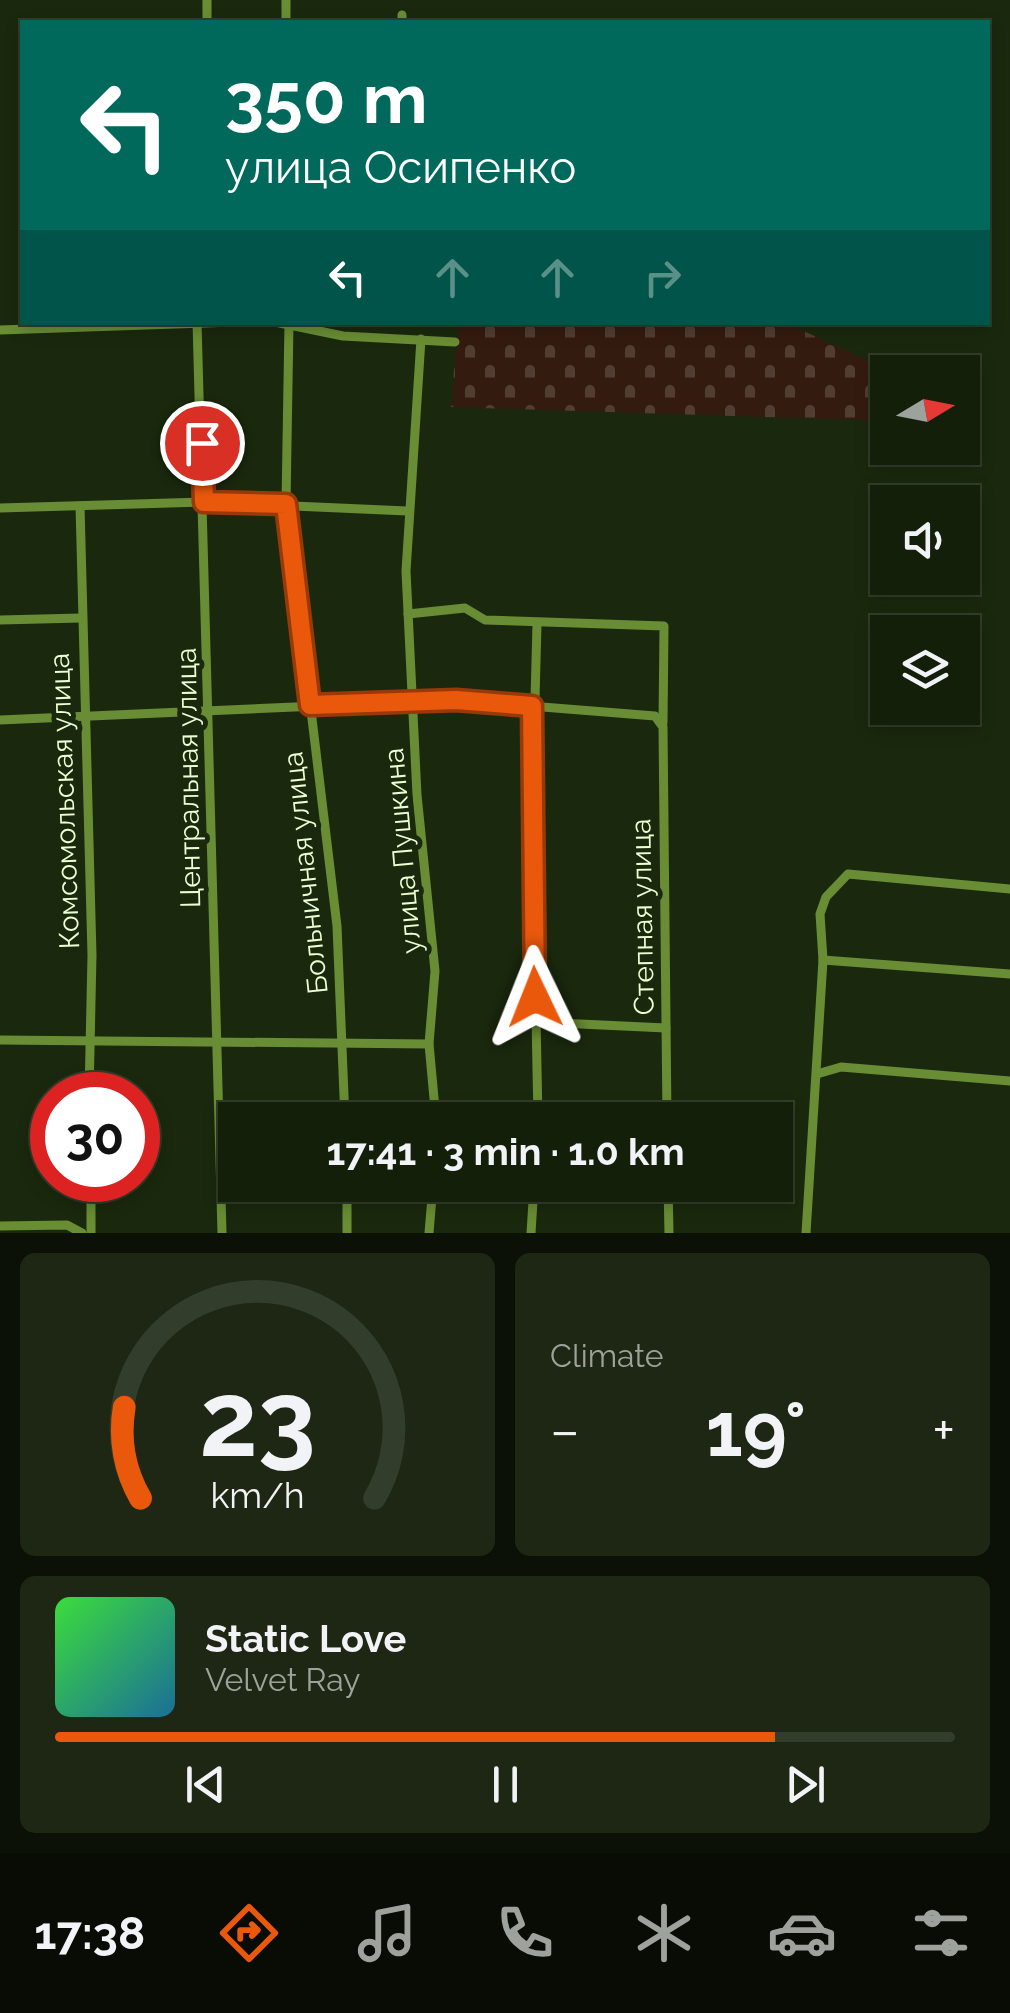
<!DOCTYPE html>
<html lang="en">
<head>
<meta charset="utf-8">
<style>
  :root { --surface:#141f0a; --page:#1d2713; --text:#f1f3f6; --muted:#9da29c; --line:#333d2b; --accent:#ea580c }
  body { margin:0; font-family:Raleway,sans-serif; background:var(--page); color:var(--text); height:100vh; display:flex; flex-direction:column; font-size:38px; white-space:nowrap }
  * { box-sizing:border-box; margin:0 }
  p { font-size:32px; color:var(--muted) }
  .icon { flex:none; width:55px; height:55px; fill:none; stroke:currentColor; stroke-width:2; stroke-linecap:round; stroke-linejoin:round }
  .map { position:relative; height:1233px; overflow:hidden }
  .sheet { display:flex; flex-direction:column; gap:20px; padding:20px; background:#0b1106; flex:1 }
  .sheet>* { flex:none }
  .guide { position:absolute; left:20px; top:20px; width:970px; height:305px; border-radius:0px; box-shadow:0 5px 15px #0003,0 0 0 2px var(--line); background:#00695c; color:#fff; overflow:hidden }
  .needle { width:65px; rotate:80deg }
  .buttons { position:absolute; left:870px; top:355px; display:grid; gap:20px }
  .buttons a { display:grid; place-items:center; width:110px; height:110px; border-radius:0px; background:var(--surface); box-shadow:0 5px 15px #0003,0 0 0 2px var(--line); font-size:50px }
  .speed { position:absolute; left:30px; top:1072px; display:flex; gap:20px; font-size:50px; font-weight:700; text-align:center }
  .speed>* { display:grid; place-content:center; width:130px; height:130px; border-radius:50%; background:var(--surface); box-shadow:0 5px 15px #0003,0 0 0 2px var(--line); line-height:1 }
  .speed .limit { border:15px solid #d22; background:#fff; color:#111 }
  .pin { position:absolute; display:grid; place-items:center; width:85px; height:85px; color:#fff; margin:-42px; border:5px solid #fff; border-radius:50%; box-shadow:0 2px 10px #0007 }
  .me { position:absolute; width:110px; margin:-55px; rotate:358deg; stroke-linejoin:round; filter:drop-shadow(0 0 8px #0008) }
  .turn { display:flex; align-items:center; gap:35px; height:210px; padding:0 40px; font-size:45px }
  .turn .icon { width:130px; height:130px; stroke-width:2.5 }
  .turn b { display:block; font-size:70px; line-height:85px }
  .lanes { display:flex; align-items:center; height:95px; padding:0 40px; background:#0003; justify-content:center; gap:50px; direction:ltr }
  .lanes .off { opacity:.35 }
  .big { font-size:75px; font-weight:700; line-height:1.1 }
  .sheet .tile { flex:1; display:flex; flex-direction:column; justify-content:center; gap:15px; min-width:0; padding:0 35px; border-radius:15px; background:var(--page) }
  .sheet .dial { align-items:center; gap:0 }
  .dial svg { height:260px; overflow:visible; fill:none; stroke:var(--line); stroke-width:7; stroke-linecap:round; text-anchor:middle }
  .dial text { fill:var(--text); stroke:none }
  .song { display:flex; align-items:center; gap:30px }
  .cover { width:120px; height:120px; border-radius:15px; background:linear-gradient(135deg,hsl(120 70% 55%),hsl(200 70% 35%)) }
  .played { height:10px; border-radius:5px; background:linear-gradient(90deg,var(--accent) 80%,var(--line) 80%) }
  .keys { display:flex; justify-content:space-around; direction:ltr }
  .heat { display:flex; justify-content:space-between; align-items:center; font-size:55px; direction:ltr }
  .sheet .tiles { flex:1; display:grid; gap:20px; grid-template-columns:1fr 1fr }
  .tile:last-child { grid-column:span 2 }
  .trip { position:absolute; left:218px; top:1102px; width:575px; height:100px; border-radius:0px; background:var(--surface); box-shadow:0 5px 15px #0003,0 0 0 2px var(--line); font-weight:700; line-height:100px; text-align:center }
  .dock { display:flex; height:160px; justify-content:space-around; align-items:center; background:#080c04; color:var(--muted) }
  .dock .icon { width:70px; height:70px }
  .dock .on { color:var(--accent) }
  .dock b { font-size:45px; color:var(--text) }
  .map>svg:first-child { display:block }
  .cemetery { fill:url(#cemetery-stones) }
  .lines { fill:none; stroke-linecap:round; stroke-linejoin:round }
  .minor { stroke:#698d34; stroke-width:9 }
  .route-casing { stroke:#983908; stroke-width:25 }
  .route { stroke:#ea580c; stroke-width:18 }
  .labels { text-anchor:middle; stroke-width:10; stroke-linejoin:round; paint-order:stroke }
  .street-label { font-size:28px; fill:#ebffd5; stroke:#1a290d }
</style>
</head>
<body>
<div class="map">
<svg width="1010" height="1233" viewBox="0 0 1010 1233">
  <defs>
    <pattern id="cemetery-stones" width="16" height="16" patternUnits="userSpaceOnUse" patternTransform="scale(2.5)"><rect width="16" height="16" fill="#341b10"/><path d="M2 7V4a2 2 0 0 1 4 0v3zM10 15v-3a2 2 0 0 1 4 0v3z" fill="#523d32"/></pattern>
  </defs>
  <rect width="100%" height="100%" fill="#1a290d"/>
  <path class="cemetery" d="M 458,323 L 786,323 L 893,372 L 888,372 L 887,421 L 451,407 Z"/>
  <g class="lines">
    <g class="minor">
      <path d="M 286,0 L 286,22"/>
      <path d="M 402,15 L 402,22"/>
      <path d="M 207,22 L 207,0"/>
      <path d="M 197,322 L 222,1233"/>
      <path d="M 275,322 L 343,336 L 455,342"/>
      <path d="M 289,323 L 286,503 L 337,926 L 345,1120"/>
      <path d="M 0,330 L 234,322"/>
      <path d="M 421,339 L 406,571 L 417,795 L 435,971 L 429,1044 L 436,1120"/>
      <path d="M 80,506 L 92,955 L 89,1095"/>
      <path d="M 0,508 L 204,502 L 407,511"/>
      <path d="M 408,614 L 465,608 L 485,620 L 664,626 L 663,723"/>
      <path d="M 0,620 L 81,618"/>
      <path d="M 537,624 L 532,811 L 538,1120"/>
      <path d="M 0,720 L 456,700 L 655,716 L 663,727 L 667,1120"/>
      <path d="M 823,960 L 1010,974"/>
      <path d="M 537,1022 L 666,1028"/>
      <path d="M 0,1040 L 429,1044"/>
      <path d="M 817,1074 L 841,1067 L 1010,1081"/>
      <path d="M 91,1180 L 91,1233"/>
      <path d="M 347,1185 L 347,1233"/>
      <path d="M 668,1185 L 669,1233"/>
      <path d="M 0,1226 L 67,1225 L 82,1233"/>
      <path d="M 429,1233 L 433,1185"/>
      <path d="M 531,1233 L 534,1185"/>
      <path d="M 806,1233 L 823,960 L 820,914 L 826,897 L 848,874 L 1010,889"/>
    </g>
  </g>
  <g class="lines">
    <defs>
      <path id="route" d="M 202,443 L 204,502 L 286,504 L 310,705 L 456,700 L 532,706 L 535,997"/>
    </defs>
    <use href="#route" class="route-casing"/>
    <use href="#route" class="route"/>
  </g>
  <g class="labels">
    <g class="street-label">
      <text transform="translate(188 778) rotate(-91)" y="10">Центральная улица</text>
      <text transform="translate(64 801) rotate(-92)" y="10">Комсомольская улица</text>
      <text transform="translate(402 851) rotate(-95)" y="10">улица Пушкина</text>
      <text transform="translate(305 873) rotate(-96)" y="10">Больничная улица</text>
      <text transform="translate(642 917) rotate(-91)" y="10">Степная улица</text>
    </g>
  </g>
</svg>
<div class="buttons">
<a><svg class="needle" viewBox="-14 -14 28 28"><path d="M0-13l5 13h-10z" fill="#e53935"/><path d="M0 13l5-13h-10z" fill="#9da29c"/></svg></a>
<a><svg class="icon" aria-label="sound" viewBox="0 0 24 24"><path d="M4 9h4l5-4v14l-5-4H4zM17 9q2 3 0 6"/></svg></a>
<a><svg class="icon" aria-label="layers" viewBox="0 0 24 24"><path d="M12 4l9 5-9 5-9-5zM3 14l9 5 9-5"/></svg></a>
</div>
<div class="speed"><div class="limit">30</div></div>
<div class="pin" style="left:202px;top:443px;background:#d93025"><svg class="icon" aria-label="arrive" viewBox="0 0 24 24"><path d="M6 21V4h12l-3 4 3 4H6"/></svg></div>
<svg class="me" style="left:535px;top:997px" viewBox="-20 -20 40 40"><path d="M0-17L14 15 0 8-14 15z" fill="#ea580c" stroke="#fff" stroke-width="4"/></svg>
<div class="trip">17:41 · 3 min · 1.0 km</div>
<div class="guide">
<div class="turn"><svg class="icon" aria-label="left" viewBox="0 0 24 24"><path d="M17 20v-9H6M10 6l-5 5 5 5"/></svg><div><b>350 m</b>улица Осипенко</div></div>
<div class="lanes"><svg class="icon" aria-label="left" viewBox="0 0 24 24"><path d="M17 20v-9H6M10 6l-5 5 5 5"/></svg><svg class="icon off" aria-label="ahead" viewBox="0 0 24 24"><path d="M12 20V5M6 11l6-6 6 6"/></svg><svg class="icon off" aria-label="ahead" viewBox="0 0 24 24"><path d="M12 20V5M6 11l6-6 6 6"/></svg><svg class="icon off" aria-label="right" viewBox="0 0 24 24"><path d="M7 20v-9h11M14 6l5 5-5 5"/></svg></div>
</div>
</div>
<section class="sheet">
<div class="tiles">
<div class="tile dial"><svg viewBox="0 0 100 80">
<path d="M14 69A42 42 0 1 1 86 69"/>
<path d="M14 69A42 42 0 0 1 9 41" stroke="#ea580c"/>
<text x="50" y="56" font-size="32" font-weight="700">23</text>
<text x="50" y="72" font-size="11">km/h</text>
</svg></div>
<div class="tile"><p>Climate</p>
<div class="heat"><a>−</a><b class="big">19°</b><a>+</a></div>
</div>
<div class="tile">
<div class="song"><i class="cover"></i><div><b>Static Love</b><p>Velvet Ray</p></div></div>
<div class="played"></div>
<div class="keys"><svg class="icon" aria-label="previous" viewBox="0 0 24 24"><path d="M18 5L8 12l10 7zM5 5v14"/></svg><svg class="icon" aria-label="pause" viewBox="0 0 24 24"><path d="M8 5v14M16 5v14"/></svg><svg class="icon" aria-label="next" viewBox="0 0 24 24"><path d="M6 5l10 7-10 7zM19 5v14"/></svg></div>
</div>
</div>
</section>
<nav class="dock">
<b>17:38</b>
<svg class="icon on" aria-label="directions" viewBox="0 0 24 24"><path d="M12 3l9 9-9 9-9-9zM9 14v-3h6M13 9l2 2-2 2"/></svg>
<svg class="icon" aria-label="music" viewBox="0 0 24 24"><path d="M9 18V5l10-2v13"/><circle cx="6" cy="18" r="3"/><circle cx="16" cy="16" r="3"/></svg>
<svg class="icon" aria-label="phone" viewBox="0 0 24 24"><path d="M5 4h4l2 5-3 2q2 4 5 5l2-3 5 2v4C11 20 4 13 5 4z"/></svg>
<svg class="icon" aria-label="climate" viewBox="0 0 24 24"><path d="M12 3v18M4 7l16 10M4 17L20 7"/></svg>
<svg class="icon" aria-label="car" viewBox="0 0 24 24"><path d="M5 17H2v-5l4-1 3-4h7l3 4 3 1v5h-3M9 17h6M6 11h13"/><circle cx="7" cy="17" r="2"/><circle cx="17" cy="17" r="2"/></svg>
<svg class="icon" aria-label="filters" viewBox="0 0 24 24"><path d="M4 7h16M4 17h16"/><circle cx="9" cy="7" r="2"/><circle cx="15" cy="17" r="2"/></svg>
</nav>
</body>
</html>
